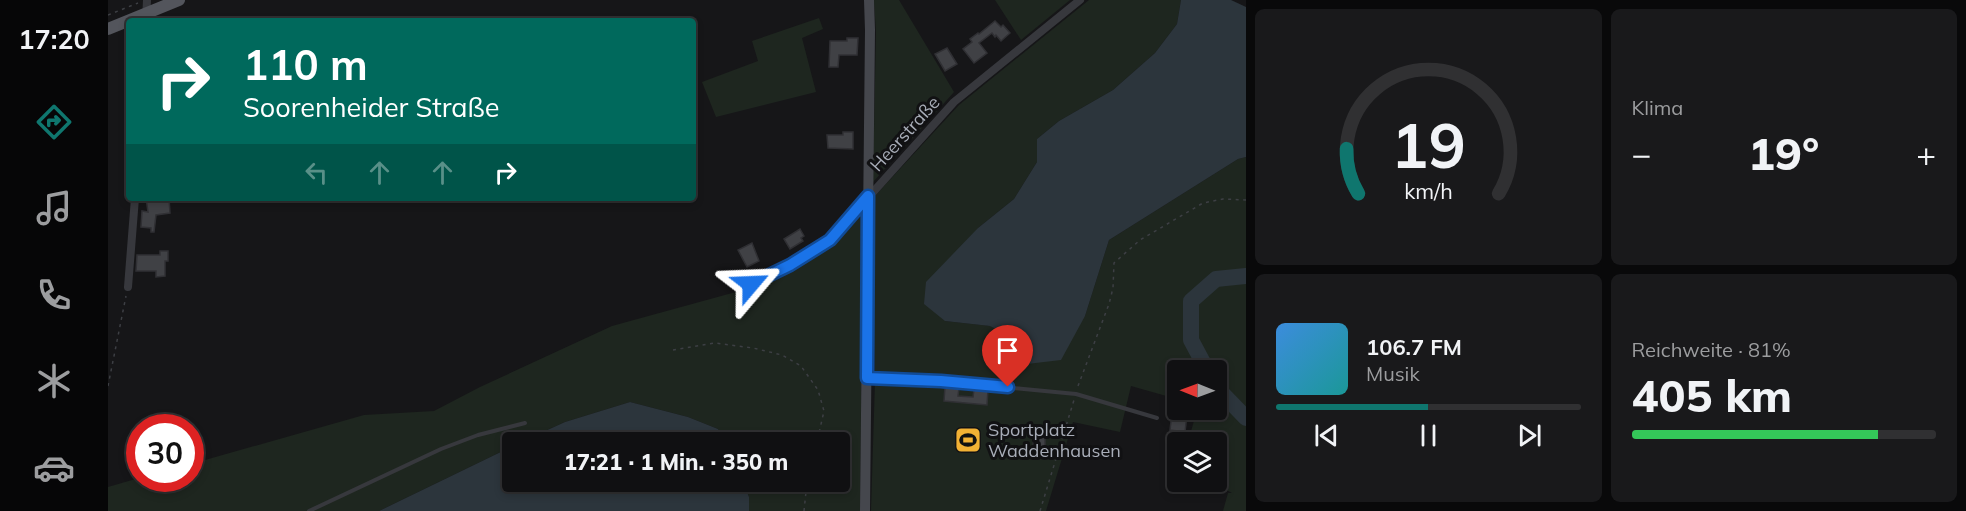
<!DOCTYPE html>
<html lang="de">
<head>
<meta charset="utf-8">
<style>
  :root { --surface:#101012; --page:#19191b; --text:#f1f3f6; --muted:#9c9d9f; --line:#303032; --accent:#0f766e }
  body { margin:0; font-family:Mulish,sans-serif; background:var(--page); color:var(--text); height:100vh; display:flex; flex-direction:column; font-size:22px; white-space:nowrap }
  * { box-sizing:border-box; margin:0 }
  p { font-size:20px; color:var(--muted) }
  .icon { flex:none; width:33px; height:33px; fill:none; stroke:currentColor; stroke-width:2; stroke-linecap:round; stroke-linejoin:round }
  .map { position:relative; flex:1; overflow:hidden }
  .panel { display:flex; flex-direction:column; gap:9px; padding:9px; background:#09090a; width:720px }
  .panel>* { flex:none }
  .hud { position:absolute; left:18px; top:18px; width:570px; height:183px; border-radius:6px; box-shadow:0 3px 9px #0003,0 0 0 2px var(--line); background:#00695c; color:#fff; overflow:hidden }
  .needle { width:39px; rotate:271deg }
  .fabs { position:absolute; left:1059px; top:360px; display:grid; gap:12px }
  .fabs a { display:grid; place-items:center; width:60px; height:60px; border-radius:6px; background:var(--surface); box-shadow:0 3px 9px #0003,0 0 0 2px var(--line); font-size:30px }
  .speed { position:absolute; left:18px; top:414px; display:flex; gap:12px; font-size:30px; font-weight:700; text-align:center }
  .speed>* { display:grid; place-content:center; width:78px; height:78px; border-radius:50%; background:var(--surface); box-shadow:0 3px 9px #0003,0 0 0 2px var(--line); line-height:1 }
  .speed .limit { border:9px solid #d22; background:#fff; color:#111 }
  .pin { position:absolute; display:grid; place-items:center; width:51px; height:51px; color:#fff; margin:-62px -26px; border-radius:50% 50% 50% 0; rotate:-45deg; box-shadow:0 0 6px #0007 }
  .pin .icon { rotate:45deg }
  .me { position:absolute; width:66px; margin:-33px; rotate:64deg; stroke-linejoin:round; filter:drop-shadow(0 0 4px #0008) }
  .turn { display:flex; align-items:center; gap:21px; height:126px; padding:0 18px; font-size:27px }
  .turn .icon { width:78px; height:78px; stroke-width:2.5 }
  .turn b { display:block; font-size:42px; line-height:51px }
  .lanes { display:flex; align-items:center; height:57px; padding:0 18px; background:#0003; justify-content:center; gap:30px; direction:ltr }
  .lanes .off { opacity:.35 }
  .big { font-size:45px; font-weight:800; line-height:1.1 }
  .panel .tile { flex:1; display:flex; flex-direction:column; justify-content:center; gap:9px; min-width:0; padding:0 21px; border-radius:9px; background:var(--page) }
  .panel .dial { align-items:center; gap:0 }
  .dial svg { height:156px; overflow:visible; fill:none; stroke:var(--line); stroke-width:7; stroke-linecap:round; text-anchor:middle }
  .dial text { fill:var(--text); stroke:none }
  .song { display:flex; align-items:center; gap:18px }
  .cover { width:72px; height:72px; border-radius:9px; background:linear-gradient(135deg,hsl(210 70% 55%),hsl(180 70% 35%)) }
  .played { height:6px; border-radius:3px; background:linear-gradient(90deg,var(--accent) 50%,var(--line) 50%) }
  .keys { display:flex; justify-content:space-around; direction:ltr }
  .heat { display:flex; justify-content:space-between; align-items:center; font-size:33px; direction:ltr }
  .charge { height:9px; border-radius:4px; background:linear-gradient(90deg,#34c759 81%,var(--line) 0) }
  .panel .tiles { flex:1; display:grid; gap:9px; grid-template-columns:repeat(2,1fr) }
  .trip { position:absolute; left:394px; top:432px; width:348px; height:60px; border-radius:6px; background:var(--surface); box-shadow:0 3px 9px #0003,0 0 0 2px var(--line); font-weight:800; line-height:60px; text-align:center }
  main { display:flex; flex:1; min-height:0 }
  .tabs { display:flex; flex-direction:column; width:108px; justify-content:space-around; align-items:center; background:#060607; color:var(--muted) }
  .tabs .icon { width:42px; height:42px }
  .tabs .current { color:var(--accent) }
  .tabs b { font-size:27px; color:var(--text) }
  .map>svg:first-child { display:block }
  .green { fill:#1e261f }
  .water { fill:#2c353c }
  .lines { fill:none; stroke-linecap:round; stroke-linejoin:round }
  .river { stroke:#2c353c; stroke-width:16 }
  .building { fill:#404145; stroke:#303034; stroke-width:1.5 }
  .path { stroke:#3d3f44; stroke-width:1.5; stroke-dasharray:3 4.5; stroke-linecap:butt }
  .lane { stroke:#37383d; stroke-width:4 }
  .street { stroke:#37383d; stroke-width:8 }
  .secondary { stroke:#45474d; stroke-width:10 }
  .primary { stroke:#53555c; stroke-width:12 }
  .route-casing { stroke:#114b97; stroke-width:15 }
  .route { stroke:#1a73e8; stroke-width:10 }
  .labels { text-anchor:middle; stroke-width:6; stroke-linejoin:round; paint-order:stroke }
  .street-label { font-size:18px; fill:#a8adb8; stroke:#111113 }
  .poi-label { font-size:18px; fill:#a8adb8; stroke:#111113; text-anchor:start }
</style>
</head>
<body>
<main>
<nav class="tabs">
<b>17:20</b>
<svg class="icon current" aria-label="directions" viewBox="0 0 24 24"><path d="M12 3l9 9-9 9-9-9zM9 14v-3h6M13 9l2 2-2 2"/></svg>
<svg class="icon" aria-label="music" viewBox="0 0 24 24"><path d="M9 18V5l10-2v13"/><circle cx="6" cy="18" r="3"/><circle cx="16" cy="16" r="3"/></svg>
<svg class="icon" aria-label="phone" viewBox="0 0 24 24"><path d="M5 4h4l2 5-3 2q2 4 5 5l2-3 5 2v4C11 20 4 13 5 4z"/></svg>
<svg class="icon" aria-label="climate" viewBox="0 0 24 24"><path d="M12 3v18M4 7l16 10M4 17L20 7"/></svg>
<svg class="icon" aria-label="car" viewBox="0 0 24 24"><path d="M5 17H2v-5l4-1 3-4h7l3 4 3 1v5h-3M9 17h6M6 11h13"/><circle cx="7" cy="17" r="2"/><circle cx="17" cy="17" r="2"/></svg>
</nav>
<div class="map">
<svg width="1138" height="511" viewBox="0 0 1138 511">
  <rect width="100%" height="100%" fill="#161618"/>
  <g class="green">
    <path d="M 766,0 L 791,0 L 846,92 L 765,182 L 768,32 Z"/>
    <path d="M 887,0 L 962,0 L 913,40 Z"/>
    <path d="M 981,0 L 1073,0 L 1069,24 L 1047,53 L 1005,90 L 951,121 L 929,139 L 929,162 L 906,199 L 870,228 L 837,321 L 883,326 L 902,336 L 919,364 L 977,316 L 1001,240 L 1130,159 L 1138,157 L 1138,511 L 1115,511 L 1120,493 L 1124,493 L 1115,488 L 1109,471 L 1108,442 L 1080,442 L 1089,410 L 1108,410 L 1108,370 L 1070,370 L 1069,399 L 1023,386 L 1012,432 L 965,422 L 938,511 L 763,511 L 767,381 L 764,199 L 851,105 Z"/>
    <path d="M 711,18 L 715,29 L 694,38 L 708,92 L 608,117 L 594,82 L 650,61 L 644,41 Z"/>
    <path d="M 755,207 L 752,511 L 641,511 L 641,497 L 635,482 L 732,482 L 732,442 L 618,442 L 610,429 L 580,417 L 522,402 L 457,422 L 413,442 L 405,442 L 405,446 L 271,511 L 0,511 L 0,487 L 31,478 L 82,478 L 83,464 L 256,415 L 326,411 L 372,387 L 504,326 L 657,284 L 721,246 Z"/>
  </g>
  <g class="water">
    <path d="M 1073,0 L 1123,0 L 1138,7 L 1138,157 L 1130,159 L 1001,240 L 977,316 L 953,360 L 919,364 L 902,336 L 882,326 L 837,321 L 816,304 L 818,282 L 870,228 L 906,199 L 929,162 L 929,139 L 951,121 L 1005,90 L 1047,53 L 1069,24 Z"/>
    <path d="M 522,402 L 580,417 L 610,429 L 618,442 L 413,442 L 457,422 Z"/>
    <path d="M 405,446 L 405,482 L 635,482 L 641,497 L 641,511 L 271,511 Z"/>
  </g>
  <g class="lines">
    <g class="river">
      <path d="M 1099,370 L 1083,340 L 1083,301 L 1108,279 L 1138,276"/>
      <path d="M 1108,387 L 1138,418"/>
    </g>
  </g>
  <g class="building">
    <path d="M 887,21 L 893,27 L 895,25 L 902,33 L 893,41 L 888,35 L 887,37 L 884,33 L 871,43 L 879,53 L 866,63 L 855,49 L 864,42 L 862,39 L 870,33 L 871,34 Z"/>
    <path d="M 739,38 L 750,38 L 749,55 L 731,55 L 730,67 L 721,67 L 722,41 L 739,41 Z"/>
    <path d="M 839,48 L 849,64 L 837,71 L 827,54 Z"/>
    <path d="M 735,132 L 745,132 L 745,149 L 720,148 L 719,135 L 735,135 Z"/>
    <path d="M 38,198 L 61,198 L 62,213 L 48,215 L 46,232 L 43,232 L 43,228 L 33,227 L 34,211 L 40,212 Z"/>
    <path d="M 692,229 L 696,236 L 693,238 L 695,241 L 682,249 L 676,239 Z"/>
    <path d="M 644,243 L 651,261 L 639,267 L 630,250 Z"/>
    <path d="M 52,251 L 60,251 L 60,261 L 57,261 L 57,276 L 48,277 L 48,271 L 28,271 L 29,255 L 52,255 Z"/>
    <path d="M 837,386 L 851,388 L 850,396 L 865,397 L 866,389 L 880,390 L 879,405 L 836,401 Z"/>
    <path d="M 1064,413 L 1079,415 L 1077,432 L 1062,430 Z"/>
    <path d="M 926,428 L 937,428 L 937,449 L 925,449 Z"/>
  </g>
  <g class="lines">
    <g class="path">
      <path d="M 0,15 L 30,3"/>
      <path d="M 565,350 L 607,343 L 645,348 L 674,355 L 693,366 L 710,390 L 716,411 L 709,442"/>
      <path d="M 0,386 L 18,296"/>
      <path d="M 970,386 L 1001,304 L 1005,288 L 1006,263 L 1032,240 L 1095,203 L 1115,199 L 1138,200"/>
      <path d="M 696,511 L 699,482"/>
      <path d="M 932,511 L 966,400"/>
    </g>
    <g class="lane">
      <path d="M 760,378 L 833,381 L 968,394 L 1049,418"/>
      <path d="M 201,511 L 333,449 L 370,435 L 417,423"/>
    </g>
    <g class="street">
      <path d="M 38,21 L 39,0"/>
      <path d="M 643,284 L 682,265 L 722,240 L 846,102 L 972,0"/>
      <path d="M 20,287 L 27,198"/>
    </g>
    <path class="secondary" d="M 757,511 L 762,30 L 761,0"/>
    <path class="primary" d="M 0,29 L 71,0"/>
  </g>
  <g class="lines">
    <defs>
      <path id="route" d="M 643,284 L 682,265 L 722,240 L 760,196 L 759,378 L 833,381 L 900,387"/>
    </defs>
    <use href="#route" class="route-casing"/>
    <use href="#route" class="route"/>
  </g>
  <defs>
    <symbol id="stadium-square" viewBox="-11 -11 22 22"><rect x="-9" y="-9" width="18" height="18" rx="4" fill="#f2b134" stroke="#111113"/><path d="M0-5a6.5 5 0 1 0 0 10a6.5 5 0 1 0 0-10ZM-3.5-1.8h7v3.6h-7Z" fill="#111"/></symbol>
  </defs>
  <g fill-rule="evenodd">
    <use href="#stadium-square" x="845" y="425" width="30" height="30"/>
  </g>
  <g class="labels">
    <g class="street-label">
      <text transform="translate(797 134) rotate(-48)" y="6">Heerstraße</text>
    </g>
    <g class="poi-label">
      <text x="880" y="436">Sportplatz<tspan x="880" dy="21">Waddenhausen</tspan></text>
    </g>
  </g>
</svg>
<div class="fabs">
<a><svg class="needle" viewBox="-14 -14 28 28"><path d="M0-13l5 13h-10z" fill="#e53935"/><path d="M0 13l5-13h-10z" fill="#9c9d9f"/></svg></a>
<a><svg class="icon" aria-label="layers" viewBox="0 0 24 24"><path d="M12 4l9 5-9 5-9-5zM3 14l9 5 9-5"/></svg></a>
</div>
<div class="speed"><div class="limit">30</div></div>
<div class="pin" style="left:900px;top:387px;background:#d93025"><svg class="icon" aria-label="arrive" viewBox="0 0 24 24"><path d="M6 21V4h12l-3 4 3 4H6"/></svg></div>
<svg class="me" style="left:643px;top:284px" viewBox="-20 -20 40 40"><path d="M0-17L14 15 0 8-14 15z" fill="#1a73e8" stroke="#fff" stroke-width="4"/></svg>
<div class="trip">17:21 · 1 Min. · 350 m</div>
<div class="hud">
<div class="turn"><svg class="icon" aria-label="right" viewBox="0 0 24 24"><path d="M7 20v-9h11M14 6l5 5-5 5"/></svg><div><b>110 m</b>Soorenheider Straße</div></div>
<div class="lanes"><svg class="icon off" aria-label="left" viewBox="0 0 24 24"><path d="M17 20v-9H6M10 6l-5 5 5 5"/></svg><svg class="icon off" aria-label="ahead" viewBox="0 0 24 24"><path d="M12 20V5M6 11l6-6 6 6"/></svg><svg class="icon off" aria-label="ahead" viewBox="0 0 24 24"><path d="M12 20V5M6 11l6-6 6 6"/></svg><svg class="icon" aria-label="right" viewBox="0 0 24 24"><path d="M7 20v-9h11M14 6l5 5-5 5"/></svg></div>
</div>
</div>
<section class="panel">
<div class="tiles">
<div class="tile dial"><svg viewBox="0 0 100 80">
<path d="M14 69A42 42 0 1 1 86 69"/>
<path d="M14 69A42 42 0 0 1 8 46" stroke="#0f766e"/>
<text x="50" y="56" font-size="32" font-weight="700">19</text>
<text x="50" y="72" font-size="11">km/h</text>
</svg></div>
<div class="tile"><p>Klima</p>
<div class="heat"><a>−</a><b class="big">19°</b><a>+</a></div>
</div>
<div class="tile">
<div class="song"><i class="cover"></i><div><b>106.7 FM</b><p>Musik</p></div></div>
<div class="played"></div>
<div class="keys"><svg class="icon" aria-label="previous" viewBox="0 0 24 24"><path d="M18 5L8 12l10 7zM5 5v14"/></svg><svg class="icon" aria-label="pause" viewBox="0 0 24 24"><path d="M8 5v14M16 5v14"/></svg><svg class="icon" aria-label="next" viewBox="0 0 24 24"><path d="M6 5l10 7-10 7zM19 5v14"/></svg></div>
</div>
<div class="tile"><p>Reichweite · 81%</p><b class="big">405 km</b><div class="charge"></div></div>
</div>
</section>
</main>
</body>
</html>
